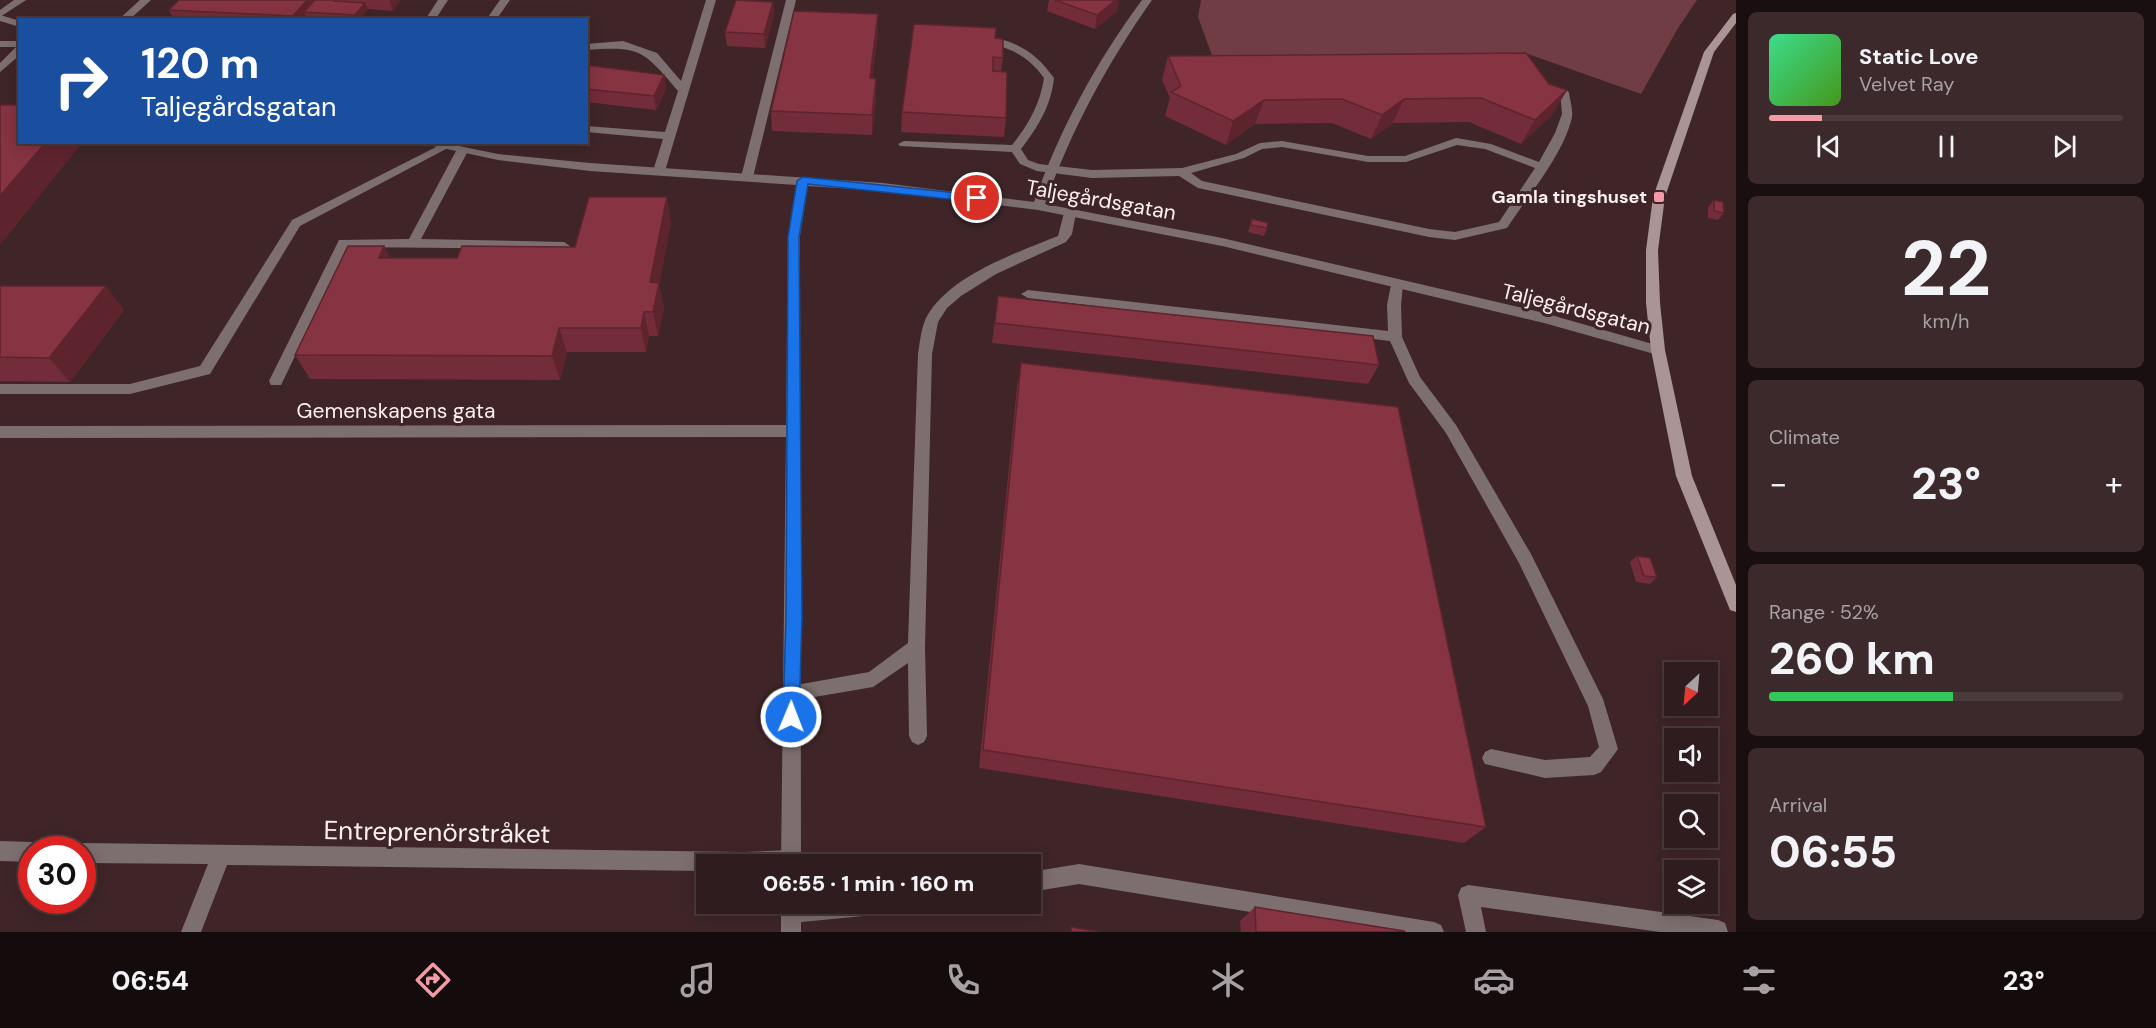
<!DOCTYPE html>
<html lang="en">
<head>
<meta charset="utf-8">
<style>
  :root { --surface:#2f1c1e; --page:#3b292b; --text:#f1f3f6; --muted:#a7a1a4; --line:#4a3a3c; --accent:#f49aa5 }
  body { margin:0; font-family:"DM Sans",sans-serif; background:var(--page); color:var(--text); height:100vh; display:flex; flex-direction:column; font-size:22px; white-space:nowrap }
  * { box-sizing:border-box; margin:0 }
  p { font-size:20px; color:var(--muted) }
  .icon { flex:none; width:33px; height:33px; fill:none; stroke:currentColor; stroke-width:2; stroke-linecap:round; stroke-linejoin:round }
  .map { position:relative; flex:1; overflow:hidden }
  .drawer { display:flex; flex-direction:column; gap:12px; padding:12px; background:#1a0f10; width:420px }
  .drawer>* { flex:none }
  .top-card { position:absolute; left:18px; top:18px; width:570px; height:126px; border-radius:0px; box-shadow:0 3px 15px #0003,0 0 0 2px var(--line); background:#1a4fa0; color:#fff; overflow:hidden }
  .needle { width:39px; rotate:206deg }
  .controls { position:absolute; left:1664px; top:662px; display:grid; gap:12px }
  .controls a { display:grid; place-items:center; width:54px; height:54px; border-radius:0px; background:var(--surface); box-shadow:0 3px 15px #0003,0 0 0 2px var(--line); font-size:30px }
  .speed { position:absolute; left:18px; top:836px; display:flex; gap:12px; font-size:30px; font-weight:700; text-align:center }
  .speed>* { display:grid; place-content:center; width:78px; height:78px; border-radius:50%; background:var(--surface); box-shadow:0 3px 15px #0003,0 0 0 2px var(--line); line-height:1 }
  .speed .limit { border:9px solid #d22; background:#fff; color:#111 }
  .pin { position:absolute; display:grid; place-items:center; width:51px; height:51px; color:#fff; margin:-26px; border:3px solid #fff; border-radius:50%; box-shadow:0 2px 6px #0007 }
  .me { position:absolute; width:66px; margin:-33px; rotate:1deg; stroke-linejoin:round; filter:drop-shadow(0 0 4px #0008) }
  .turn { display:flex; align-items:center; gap:21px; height:126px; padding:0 24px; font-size:27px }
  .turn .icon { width:78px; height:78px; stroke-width:2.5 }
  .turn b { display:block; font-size:42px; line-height:51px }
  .big { font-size:45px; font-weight:800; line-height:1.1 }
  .drawer .tile { flex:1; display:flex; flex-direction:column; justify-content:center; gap:9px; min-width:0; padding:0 21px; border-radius:9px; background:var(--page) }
  .drawer .dial { align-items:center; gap:0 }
  .dial b { font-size:78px; line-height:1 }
  .song { display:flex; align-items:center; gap:18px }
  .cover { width:72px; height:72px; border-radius:9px; background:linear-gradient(135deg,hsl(150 70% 55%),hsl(100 70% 35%)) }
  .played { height:6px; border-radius:3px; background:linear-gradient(90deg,var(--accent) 15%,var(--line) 15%) }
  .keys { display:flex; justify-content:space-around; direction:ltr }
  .heat { display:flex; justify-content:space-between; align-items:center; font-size:33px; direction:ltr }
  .charge { height:9px; border-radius:4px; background:linear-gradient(90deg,#34c759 52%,var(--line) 0) }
  .trip { position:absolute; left:696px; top:854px; width:345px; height:60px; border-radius:0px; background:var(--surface); box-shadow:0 3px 15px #0003,0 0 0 2px var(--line); font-weight:800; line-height:60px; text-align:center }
  .menu { display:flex; height:96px; justify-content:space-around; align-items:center; background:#130b0c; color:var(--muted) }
  .menu .icon { width:42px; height:42px }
  .menu .selected { color:var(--accent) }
  .menu b { font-size:27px; color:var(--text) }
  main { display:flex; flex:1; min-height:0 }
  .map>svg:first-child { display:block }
  .green { fill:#713d44 }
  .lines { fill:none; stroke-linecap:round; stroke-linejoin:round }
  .lane { fill:#7d6f70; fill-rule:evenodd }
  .street { fill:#7d6f70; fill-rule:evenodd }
  .secondary { fill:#aa9496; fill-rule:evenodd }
  .wall { fill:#732c39 }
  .shaded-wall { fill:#5e242e }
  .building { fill:#863342; stroke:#5e242e; stroke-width:1.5 }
  .route { fill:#1a73e8; stroke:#114b97; stroke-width:1.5 }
  .poi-dot { fill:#f49aa5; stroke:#3f2528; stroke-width:2 }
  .labels { text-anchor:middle; stroke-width:6; stroke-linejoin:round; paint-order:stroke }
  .far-poi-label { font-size:18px; font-weight:bold; fill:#feeff0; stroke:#3f2528; text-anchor:end }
  .street-label { font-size:21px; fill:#feeff0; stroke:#3f2528 }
  .near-street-label { font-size:26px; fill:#feeff0; stroke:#3f2528 }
</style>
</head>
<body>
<main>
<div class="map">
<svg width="1736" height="932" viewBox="0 0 1736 932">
  <rect width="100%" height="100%" fill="#3f2528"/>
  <path class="green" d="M 1201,0 L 1697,0 L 1678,28 L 1641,94 L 1528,54 L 1295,65 L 1214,61 L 1198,17 Z"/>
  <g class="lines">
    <g class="lane">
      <path d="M 14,0 L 26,0 L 0,17 L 0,10 Z"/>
      <path d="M 140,0 L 151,0 L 129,20 L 118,20 Z"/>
      <path d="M 500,0 L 510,0 L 496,20 L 486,20 Z"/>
      <path d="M 706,0 L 716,0 L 665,171 L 659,175 L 655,174 L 653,171 L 663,139 L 586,132 L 586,126 L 665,132 L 678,91 C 643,50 641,46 586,50 L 586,44 L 623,41 L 657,53 L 681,81 Z"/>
      <path d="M 786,0 L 796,0 L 753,177 L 747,181 L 741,177 Z"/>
      <path d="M 984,36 C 1015,40 1036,52 1054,78 C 1051,106 1038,127 1021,149 L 1028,160 L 1039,164 L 1092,170 L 1182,168 L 1236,154 L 1260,143 L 1282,141 L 1368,156 L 1405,156 L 1456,138 L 1491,144 L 1539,162 L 1555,133 L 1562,114 L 1560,91 L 1568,91 L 1569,93 C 1570,100 1573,109 1572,117 C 1564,154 1528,196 1507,228 L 1455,240 L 1429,237 L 1198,188 L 1179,176 L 1092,178 L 1037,171 L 1020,164 L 1012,152 L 900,146 L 898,144 L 904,141 L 1012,145 C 1028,125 1040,105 1044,78 C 1027,54 1008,47 980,41 L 980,37 ZM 1457,145 L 1485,149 L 1535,168 L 1499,222 L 1455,232 L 1429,229 L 1202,181 L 1191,173 L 1244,158 L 1262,149 L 1282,147 L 1368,162 L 1406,162 Z"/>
      <path d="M 0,41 L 20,41 L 20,55 L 0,72 L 0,63 L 16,47 L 0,47 Z"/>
      <path d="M 442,144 L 446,145 L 446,149 L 300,226 L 210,374 L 130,394 L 0,394 L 0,384 L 130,384 L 200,366 L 292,220 Z"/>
      <path d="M 462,148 L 468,151 L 421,239 L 564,242 L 570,246 L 568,249 L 347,247 L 283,381 L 281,385 L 271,385 L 269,381 L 339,240 L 409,239 L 456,151 Z"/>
      <path d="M 1070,209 L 1076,213 L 1072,234 L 1066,242 L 996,274 L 961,296 L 947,308 L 938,322 L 932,354 L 925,647 L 927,736 L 924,742 L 918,745 L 912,742 L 909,736 L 908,663 L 873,687 L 791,701 L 785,699 L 782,693 L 785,687 L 869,672 L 908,643 L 918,354 C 920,342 921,329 926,318 C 948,276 1016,253 1058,236 L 1064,213 Z"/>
      <path d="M 1397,281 L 1403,285 L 1401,305 L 1402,337 L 1420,377 L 1456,425 L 1531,554 L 1603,699 L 1618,749 L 1601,772 L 1594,775 L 1545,778 L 1485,764 L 1482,758 L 1485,752 L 1491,749 L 1545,760 L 1590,757 L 1599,747 L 1588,706 L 1519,563 L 1446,433 L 1409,383 L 1390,341 L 1028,298 L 1021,294 L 1028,290 L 1388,331 L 1387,305 L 1391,285 Z"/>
      <path d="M 0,841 L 32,842 L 39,845 L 40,849 L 32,849 L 32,862 L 0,861 Z"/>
      <path d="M 82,843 L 744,852 L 791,850 L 798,853 L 801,860 L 799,864 L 706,864 L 706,871 L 227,865 L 201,932 L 181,932 L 208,864 L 82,863 L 82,849 L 74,849 Z"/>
      <path d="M 1079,864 L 1434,922 L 1441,925 L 1444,932 L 1372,932 L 1079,884 L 1030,892 L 1030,872 Z"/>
      <path d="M 1468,885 L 1718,920 L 1725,923 L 1728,932 L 1660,932 L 1481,907 L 1486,932 L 1466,932 L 1458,895 L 1461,888 Z"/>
      <path d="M 791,903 L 905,903 L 902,910 L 895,913 L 791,923 L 784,920 L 781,913 L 784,906 Z"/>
    </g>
    <g class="street">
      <path d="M 438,0 L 448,0 L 435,20 L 425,20 Z"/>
      <path d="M 1142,0 L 1152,0 C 1107,64 1071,130 1045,204 L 1222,238 L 1544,313 L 1663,347 L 1665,350 L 1658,355 L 1544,323 L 1222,246 L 1038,210 L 883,191 L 808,186 L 800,236 L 801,864 L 781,864 L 786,437 L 0,438 L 0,426 L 786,425 L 788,236 L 797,185 L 590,171 L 498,160 L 414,142 L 440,142 L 498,154 L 590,163 L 883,183 L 1034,202 C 1060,129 1096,62 1142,0 Z"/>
      <path d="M 0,15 L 20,21 L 20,27 L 0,21 Z"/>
      <rect x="781" y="903" width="20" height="29"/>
    </g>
    <path class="secondary" d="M 1736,13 L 1736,23 L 1714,52 L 1665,197 L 1658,250 L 1660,303 L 1665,350 L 1692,476 L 1736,585 L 1736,612 L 1730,610 L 1728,605 L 1676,476 L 1651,350 L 1646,303 L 1646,250 L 1653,197 L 1704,52 L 1733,14 Z"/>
  </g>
  <g class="wall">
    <path d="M 179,0 L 401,0 L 393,11 L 368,9 L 360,20 L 174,20 L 169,10 Z"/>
    <path d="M 1049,0 L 1119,0 L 1117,11 L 1095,29 L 1047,11 Z"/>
    <path d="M 773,2 L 774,16 L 765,48 L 727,46 L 725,32 Z"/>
    <path d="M 878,33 L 872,78 L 876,79 L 876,98 L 872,135 L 772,131 L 771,111 Z"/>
    <path d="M 995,38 L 1003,58 L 1001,72 L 1006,118 L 1004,137 L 901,132 L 902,112 Z"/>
    <path d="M 1168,56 L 1549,84 L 1567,90 L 1552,115 L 1521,144 L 1469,122 L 1393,123 L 1371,139 L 1332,123 L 1255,124 L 1226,145 L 1165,116 L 1170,98 L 1162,80 Z"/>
    <path d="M 586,65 L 664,75 L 666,89 L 656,110 L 586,102 Z"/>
    <path d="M 1714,200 L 1724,213 L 1718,220 L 1708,218 L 1708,207 Z"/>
    <path d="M 1252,219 L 1267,228 L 1264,236 L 1248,232 Z"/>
    <path d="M 671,222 L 659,285 L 664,307 L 658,336 L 649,336 L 646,352 L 567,352 L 560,380 L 310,379 L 295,355 L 384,246 L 390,258 L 457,258 L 575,247 Z"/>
    <path d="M 0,286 L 124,310 L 70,382 L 0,381 Z"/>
    <path d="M 998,296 L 1379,365 L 1368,384 L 992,343 Z"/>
    <path d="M 1021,363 L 1486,827 L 1464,843 L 979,768 L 1017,387 Z"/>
    <path d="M 1637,556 L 1657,577 L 1650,584 L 1636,582 L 1630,562 Z"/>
    <path d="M 1255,907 L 1405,932 L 1241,932 L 1240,921 Z"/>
  </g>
  <g class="shaded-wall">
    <path d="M 307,0 L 318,0 L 304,12 L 307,20 L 294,20 L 293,16 Z"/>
    <path d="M 389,0 L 401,0 L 393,11 Z"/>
    <path d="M 1116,0 L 1119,0 L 1117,11 L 1095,29 L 1097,15 Z"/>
    <path d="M 773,2 L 774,16 L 765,48 L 764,34 Z"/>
    <path d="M 365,3 L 368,9 L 360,20 L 357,20 L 355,15 Z"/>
    <path d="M 878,14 L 878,33 L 870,98 L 870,78 Z"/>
    <path d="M 664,75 L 666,89 L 656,110 L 654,96 Z"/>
    <path d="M 876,79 L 876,98 L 872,135 L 872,115 Z"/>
    <path d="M 1567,90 L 1552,115 L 1521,144 L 1535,120 Z"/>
    <path d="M 1404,99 L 1393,123 L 1371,139 L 1382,115 Z"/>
    <path d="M 1264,100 L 1255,124 L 1226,145 L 1233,121 Z"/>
    <path d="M 46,142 L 83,142 L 0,245 L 0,196 Z"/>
    <path d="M 667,197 L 671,222 L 659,285 L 664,307 L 658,336 L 653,312 L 650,282 Z"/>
    <path d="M 384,246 L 396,270 L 379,258 Z"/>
    <path d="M 106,286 L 124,310 L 70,382 L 49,358 Z"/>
    <path d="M 644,312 L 649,336 L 646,352 L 641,328 Z"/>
    <path d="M 559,328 L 567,352 L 560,380 L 552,356 Z"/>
  </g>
  <g class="building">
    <path d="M 179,0 L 307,0 L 293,16 L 169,10 Z"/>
    <path d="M 315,0 L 333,0 L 334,1 L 365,3 L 355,15 L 304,12 Z"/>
    <path d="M 736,0 L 773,2 L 764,34 L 725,32 Z"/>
    <path d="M 1055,0 L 1116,0 L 1097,15 Z"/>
    <path d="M 794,11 L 878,14 L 870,78 L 876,79 L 872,115 L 771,111 Z"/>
    <path d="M 914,24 L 996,28 L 995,38 L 1003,39 L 1003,58 L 993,57 L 993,71 L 1007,72 L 1006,118 L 902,112 Z"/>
    <path d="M 1526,53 L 1549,84 L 1567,90 L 1535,120 L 1481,98 L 1404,99 L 1382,115 L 1342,99 L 1264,100 L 1233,121 L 1171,92 L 1181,86 L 1168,56 Z"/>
    <path d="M 586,65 L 664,75 L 654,96 L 586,89 Z"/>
    <path d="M 0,105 L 20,105 L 20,142 L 46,142 L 0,196 Z"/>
    <path d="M 589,197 L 667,197 L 650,282 L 659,283 L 653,312 L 644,312 L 641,328 L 559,328 L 552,356 L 295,355 L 348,246 L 384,246 L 379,258 L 457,258 L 462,246 L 575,247 Z"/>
    <path d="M 1714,200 L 1723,202 L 1724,213 L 1714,211 Z"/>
    <path d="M 1252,219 L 1268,223 L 1267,228 L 1250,225 Z"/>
    <path d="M 0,286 L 106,286 L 49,358 L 0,357 Z"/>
    <path d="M 998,296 L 1373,336 L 1379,365 L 995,323 Z"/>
    <path d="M 1021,363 L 1398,407 L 1486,827 L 983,750 Z"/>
    <path d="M 1637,556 L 1650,558 L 1657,577 L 1644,576 Z"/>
    <path d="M 1255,907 L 1404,931 L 1405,932 L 1256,932 Z"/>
    <path d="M 1071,927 L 1100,932 L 1071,932 Z"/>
  </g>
  <path class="route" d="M 803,177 L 977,195 L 983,198 L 977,202 L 808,184 L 799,237 L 802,617 L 799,717 L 796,722 L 791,724 L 785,722 L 783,717 L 786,617 L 788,237 L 797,181 Z"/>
  <rect class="poi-dot" x="1653" y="191" width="12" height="12" rx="3"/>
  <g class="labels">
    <g class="far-poi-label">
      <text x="1647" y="203">Gamla tingshuset</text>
    </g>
    <g class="street-label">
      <text transform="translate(1101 200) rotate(10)" y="7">Taljegårdsgatan</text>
      <text transform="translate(1576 309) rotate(14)" y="7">Taljegårdsgatan</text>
      <text x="396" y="418">Gemenskapens gata</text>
    </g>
    <g class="near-street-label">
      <text transform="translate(437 832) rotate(1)" y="9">Entreprenörstråket</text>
    </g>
  </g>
</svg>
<div class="controls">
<a><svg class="needle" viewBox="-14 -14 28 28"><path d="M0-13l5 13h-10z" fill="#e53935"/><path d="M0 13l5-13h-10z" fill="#a7a1a4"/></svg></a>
<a><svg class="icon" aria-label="sound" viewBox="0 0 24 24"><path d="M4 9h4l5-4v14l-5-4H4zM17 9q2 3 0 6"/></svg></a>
<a><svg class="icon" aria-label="search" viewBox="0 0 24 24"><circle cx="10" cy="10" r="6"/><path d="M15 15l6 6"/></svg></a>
<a><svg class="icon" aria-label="layers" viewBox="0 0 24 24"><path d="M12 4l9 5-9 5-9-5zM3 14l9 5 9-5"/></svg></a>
</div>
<div class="speed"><div class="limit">30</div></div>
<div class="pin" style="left:977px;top:198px;background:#d93025"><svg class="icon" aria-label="arrive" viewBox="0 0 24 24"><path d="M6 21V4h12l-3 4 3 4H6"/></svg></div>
<svg class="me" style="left:791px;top:717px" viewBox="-20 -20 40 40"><circle r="17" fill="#1a73e8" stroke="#fff" stroke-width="3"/><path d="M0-11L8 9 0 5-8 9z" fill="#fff"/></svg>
<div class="trip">06:55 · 1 min · 160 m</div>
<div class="top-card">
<div class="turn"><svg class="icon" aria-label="right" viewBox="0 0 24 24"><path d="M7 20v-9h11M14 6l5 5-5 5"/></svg><div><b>120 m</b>Taljegårdsgatan</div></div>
</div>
</div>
<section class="drawer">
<div class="tile">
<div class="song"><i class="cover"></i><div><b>Static Love</b><p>Velvet Ray</p></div></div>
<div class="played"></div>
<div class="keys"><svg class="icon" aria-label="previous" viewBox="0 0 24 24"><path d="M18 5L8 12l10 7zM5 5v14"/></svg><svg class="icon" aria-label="pause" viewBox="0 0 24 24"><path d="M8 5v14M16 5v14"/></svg><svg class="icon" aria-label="next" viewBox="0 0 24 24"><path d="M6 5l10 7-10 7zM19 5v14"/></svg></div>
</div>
<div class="tile dial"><b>22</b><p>km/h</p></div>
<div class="tile"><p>Climate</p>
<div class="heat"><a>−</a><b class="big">23°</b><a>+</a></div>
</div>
<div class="tile"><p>Range · 52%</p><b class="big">260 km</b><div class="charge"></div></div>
<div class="tile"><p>Arrival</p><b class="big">06:55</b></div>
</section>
</main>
<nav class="menu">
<b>06:54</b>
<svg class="icon selected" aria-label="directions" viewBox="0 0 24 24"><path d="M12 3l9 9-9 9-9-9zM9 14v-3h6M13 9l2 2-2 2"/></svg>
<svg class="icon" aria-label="music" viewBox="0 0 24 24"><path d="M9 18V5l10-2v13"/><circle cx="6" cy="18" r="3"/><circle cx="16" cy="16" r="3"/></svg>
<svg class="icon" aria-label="phone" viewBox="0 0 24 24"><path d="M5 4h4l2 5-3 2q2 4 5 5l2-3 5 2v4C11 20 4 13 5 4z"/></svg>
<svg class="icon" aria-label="climate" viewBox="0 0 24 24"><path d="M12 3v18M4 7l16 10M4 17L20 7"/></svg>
<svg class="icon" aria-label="car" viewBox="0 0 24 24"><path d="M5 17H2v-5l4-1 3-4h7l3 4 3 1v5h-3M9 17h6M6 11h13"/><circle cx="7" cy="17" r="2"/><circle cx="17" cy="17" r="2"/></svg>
<svg class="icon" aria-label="filters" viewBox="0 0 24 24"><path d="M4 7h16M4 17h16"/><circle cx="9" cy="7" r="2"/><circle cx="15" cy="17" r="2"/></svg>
<b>23°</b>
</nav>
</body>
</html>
